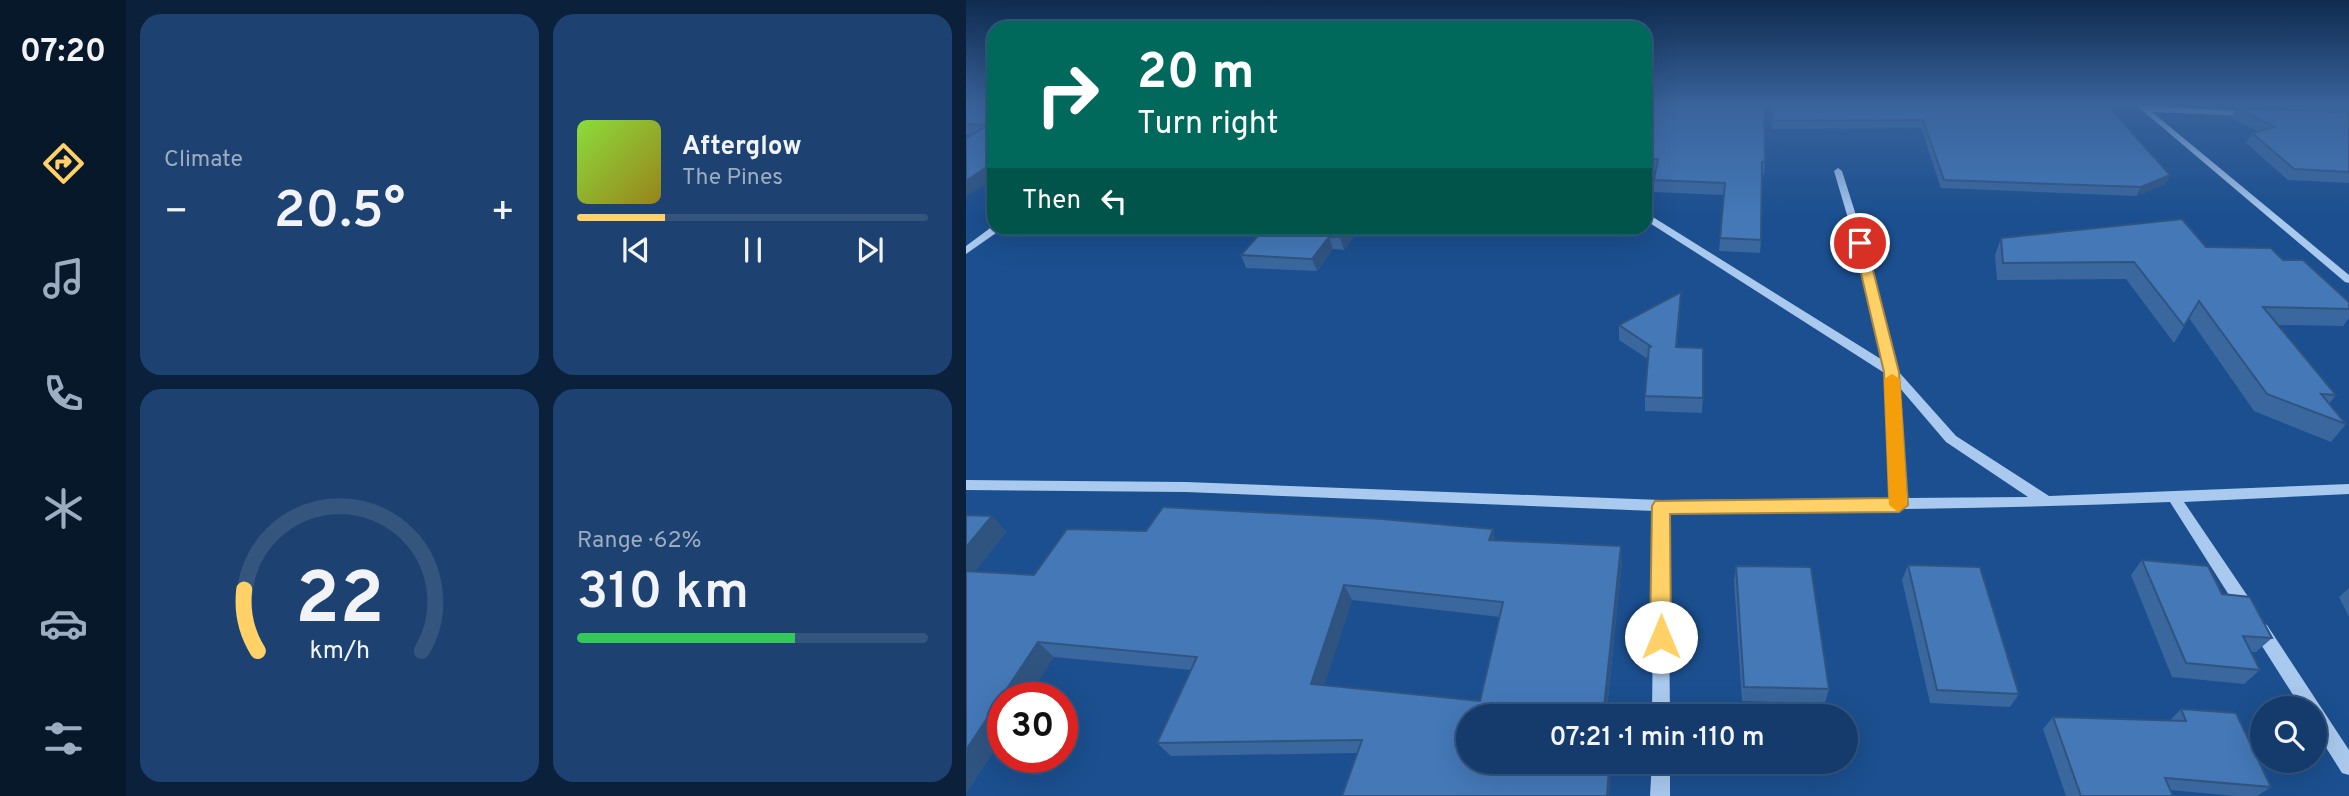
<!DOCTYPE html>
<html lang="en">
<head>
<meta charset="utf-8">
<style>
  :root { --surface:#143b6b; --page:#1d4271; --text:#f1f3f6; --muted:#9dadc1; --line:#33557e; --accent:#ffd166 }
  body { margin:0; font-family:Overpass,sans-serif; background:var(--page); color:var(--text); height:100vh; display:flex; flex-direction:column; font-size:26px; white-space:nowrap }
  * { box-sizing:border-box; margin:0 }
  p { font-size:23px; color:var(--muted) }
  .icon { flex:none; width:38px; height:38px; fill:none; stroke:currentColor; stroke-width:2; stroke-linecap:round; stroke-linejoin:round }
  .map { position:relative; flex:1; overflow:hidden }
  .panel { display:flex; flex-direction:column; gap:14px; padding:14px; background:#0b203b; width:840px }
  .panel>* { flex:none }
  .top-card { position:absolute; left:21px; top:21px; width:665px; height:214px; border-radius:21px; box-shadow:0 7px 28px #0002,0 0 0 2px var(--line); background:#00695c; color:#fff; overflow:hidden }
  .fabs { position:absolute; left:1284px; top:696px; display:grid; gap:14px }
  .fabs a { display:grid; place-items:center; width:77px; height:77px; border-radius:50%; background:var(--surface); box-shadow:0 7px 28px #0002,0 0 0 2px var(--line); font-size:35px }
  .speed { position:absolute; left:21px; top:682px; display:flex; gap:14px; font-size:35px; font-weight:700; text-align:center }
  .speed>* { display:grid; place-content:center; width:91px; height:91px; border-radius:50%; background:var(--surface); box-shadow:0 7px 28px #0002,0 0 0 2px var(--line); line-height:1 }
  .speed .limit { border:10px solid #d22; background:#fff; color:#111 }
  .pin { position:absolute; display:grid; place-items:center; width:60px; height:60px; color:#fff; margin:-30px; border:4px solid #fff; border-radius:50%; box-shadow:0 2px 7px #0007 }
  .me { position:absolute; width:77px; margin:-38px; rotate:0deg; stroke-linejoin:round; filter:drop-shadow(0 0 5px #0008) }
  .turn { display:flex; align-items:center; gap:24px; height:147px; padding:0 35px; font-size:32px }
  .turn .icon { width:91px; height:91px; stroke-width:2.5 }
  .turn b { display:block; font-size:49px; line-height:60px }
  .then { display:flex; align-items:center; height:66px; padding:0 35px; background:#0003; gap:14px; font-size:26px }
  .big { font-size:52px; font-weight:600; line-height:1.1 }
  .panel .tile { flex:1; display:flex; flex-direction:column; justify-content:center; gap:10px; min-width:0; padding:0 24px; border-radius:21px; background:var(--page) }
  .panel .dial { align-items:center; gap:0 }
  .dial svg { height:182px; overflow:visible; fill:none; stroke:var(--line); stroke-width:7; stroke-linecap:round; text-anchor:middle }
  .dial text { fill:var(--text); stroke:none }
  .song { display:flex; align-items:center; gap:21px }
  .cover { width:84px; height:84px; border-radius:10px; background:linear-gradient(135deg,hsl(90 70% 55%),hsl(50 70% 35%)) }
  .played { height:7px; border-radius:4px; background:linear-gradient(90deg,var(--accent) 25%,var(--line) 25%) }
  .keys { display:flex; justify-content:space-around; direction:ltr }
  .heat { display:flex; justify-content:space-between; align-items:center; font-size:38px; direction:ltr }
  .charge { height:10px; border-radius:5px; background:linear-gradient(90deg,#34c759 62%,var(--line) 0) }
  .panel .tiles { flex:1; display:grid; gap:14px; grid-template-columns:repeat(2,1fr) }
  .trip { position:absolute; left:490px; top:704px; width:402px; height:70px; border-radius:35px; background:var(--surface); box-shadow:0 7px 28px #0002,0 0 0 2px var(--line); font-weight:600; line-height:70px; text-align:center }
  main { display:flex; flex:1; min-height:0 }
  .tabs { display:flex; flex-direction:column; width:126px; justify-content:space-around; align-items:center; background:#08182b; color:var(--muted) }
  .tabs .icon { width:49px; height:49px }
  .tabs .current { color:var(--accent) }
  .tabs b { font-size:32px; color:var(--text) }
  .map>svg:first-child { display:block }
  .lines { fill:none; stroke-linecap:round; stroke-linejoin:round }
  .minor { fill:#a9c9ee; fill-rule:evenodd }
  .wall { fill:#3a679d; fill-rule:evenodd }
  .shaded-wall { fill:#305480 }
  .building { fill:#4478b7; stroke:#305480; stroke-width:2; fill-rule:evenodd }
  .route { fill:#ffd166; stroke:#a68842; stroke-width:2 }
  .slow { fill:#f59e0b }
</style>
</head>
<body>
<main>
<nav class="tabs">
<b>07:20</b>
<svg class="icon current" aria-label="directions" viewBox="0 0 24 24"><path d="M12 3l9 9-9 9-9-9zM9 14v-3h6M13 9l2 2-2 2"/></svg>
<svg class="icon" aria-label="music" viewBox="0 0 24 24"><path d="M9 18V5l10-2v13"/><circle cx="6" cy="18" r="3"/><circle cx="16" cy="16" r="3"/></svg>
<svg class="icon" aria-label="phone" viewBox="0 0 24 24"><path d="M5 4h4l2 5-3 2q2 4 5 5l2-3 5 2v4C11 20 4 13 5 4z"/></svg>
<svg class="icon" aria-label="climate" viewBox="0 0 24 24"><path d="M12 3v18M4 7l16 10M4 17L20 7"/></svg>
<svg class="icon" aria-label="car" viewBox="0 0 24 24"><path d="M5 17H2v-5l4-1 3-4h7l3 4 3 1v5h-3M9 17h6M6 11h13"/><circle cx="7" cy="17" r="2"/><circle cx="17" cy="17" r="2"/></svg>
<svg class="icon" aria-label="filters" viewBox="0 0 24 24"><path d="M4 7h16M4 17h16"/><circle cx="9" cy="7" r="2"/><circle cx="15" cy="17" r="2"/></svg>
</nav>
<section class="panel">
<div class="tiles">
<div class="tile"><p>Climate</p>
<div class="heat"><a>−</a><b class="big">20.5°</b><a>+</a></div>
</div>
<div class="tile">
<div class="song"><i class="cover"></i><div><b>Afterglow</b><p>The Pines</p></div></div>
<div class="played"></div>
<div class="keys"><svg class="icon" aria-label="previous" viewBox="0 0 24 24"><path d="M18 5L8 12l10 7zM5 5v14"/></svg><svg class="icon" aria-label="pause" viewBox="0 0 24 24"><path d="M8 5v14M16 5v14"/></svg><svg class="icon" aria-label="next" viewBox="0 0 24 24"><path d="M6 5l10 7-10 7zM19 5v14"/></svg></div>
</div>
<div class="tile dial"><svg viewBox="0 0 100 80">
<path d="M14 69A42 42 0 1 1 86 69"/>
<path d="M14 69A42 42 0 0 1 8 42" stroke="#ffd166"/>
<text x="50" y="56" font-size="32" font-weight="700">22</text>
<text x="50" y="72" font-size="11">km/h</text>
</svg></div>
<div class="tile"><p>Range · 62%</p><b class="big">310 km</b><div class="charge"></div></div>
</div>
</section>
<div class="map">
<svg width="1383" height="796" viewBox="0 0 1383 796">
  <rect width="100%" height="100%" fill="#1b4f8f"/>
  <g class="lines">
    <g class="minor">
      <path d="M 1170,105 L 1288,112 L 1288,116 L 1285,116 L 1186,112 L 1383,275 L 1383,283 L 1379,282 Z"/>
      <path d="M 872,168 L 876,171 L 907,269 L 932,371 L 990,436 L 1083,496 L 1383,484 L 1383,494 L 1218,502 L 1287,604 L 1289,609 L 1287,614 L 1281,616 L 1275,614 L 1204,502 C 1036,509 870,510 702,511 L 704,716 L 686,716 L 688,511 L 220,492 L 0,490 L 0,480 L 220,482 L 695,500 L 926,498 L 920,374 L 679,220 L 679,213 L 682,214 L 918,361 L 897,269 L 868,171 ZM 933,387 L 980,442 L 1062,497 L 940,498 Z"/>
      <path d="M 27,226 L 28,228 L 87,228 L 82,231 L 30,233 L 0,254 L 0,246 Z"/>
      <path d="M 1295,623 L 1301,625 L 1383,750 L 1383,775 L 1376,773 L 1349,730 L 1349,709 L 1336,709 L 1289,635 L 1287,630 L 1289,625 Z"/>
      <path d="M 686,761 L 704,761 L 704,796 L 684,796 Z"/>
    </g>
  </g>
  <g class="wall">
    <path d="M 0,105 L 28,105 L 28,178 L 7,135 L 0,134 Z"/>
    <path d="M 679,105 L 799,162 L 798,174 L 796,174 L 795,240 L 794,253 L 753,251 L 758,195 L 688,192 L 688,180 L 690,171 L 679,171 Z"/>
    <path d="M 806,105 L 1141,105 L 1200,184 L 1170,196 L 975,188 L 955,128 L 806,129 Z"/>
    <path d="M 1247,105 L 1383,105 L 1383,183 L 1322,180 L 1280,143 L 1286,133 L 1291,131 L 1265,118 L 1271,108 L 1281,108 L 1249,106 Z"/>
    <path d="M 394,228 L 378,250 L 367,249 L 351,271 L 280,268 L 275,255 Z"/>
    <path d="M 1035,238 L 1240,247 L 1317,260 L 1383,302 L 1383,318 L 1377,326 L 1312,325 L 1370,395 L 1363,404 L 1380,424 L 1365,442 L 1288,411 L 1223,318 L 1208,343 L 1160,279 L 1031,280 L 1029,255 Z"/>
    <path d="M 714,307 L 711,347 L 737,398 L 736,413 L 679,411 L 679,396 L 682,359 L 653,340 L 653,325 Z"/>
    <path d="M 0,515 L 26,516 L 40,532 L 9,571 L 68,575 L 180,531 L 527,529 L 529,541 L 656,561 L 635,768 L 645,781 L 391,753 L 205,756 L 191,743 L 225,670 L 88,657 L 37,698 L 37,737 L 0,793 ZM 386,600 L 534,617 L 514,701 L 358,685 Z"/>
    <path d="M 1176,560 L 1256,594 L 1306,638 L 1290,652 L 1285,652 L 1294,670 L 1278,684 L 1206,677 L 1165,575 Z"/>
    <path d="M 942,565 L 1053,694 L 1044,707 L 964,703 L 936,580 Z"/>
    <path d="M 770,566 L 863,689 L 859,703 L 776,701 L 768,581 Z"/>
    <path d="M 1383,588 L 1383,617 L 1373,597 Z"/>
    <path d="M 1215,709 L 1305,787 L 1291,796 L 1269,796 L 1204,790 L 1207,796 L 1100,796 L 1077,729 L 1087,717 L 1203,721 Z"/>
  </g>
  <g class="shaded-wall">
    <path d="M 28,162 L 28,178 L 0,197 L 0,181 Z"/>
    <path d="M 1204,175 L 1200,184 L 1170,196 L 1175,187 Z"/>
    <path d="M 381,228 L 394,228 L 378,250 L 374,237 Z"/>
    <path d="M 363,237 L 367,249 L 351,271 L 346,259 Z"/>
    <path d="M 26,516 L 40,532 L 0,582 L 0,547 Z"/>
    <path d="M 527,529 L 530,545 L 523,540 Z"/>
    <path d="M 655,546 L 656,561 L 640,716 L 637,716 Z"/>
    <path d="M 378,585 L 386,600 L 354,698 L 345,684 Z"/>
    <path d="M 72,642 L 88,657 L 62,698 L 37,698 L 37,737 L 0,793 L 0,750 Z"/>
    <path d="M 643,768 L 645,781 L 643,796 L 641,796 Z"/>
  </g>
  <g class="building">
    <path d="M 0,105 L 28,105 L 28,162 L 0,181 L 0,139 L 21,125 L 0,124 Z"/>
    <path d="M 679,105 L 798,105 L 799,162 L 796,162 L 795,240 L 754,238 L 759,183 L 688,180 L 692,159 L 679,159 Z"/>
    <path d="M 807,105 L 1141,105 L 1204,175 L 1175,187 L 978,180 L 957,120 L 807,121 Z"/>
    <path d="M 1271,108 L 1383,112 L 1383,172 L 1328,169 L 1286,133 L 1309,127 Z"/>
    <path d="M 1216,219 L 1240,247 L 1305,248 L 1317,260 L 1337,260 L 1383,302 L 1383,309 L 1297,307 L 1370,395 L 1355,394 L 1380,424 L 1301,394 L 1233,301 L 1218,326 L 1168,262 L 1037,263 L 1035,238 Z"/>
    <path d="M 299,228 L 381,228 L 374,237 L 363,237 L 346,259 L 275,255 Z"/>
    <path d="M 715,292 L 710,347 L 737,348 L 737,398 L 679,396 L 683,346 L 686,347 L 653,325 Z"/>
    <path d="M 197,507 L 416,519 L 527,529 L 523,540 L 655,546 L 637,716 L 502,716 L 502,761 L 633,761 L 632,768 L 643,768 L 641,796 L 376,796 L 396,740 L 191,743 L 231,657 L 72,642 L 0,750 L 0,571 L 68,575 L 101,529 L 180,531 ZM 378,585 L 537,602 L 514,701 L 345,684 Z"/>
    <path d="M 0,515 L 26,516 L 0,547 Z"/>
    <path d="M 1176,560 L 1242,566 L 1256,594 L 1284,597 L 1306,638 L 1277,636 L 1294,670 L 1220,663 Z"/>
    <path d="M 942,565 L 1014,567 L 1053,694 L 971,690 Z"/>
    <path d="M 770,566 L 845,567 L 863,689 L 778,687 Z"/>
    <path d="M 1215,709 L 1270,713 L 1305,787 L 1199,778 L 1207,796 L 1115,796 L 1087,717 L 1220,721 Z"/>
  </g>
  <linearGradient id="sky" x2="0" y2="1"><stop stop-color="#0f2b4f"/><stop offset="0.48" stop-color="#39639b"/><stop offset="1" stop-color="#39639b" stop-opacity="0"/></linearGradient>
  <rect width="1383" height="217" fill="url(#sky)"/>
  <path class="route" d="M 894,239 L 900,243 L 933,372 L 942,505 L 933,512 L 704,514 L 705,637 L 702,644 L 695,647 L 687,644 L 684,637 L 686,506 L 689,501 L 923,498 L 918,372 L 888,243 Z"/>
  <path class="slow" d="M 926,374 L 934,379 L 941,505 L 932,512 L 923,505 L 918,379 Z"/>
</svg>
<div class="fabs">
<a><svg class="icon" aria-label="search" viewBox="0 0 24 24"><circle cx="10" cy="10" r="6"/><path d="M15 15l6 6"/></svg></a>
</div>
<div class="speed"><div class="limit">30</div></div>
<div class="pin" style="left:894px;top:243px;background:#d93025"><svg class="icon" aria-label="arrive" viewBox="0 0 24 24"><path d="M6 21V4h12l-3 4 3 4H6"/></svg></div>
<svg class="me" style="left:695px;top:637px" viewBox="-20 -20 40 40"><circle r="19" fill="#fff"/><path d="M0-13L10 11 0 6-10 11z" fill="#ffd166"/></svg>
<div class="trip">07:21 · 1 min · 110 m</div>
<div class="top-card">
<div class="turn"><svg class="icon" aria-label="right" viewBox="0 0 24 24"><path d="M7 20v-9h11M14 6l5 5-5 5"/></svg><div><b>20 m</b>Turn right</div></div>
<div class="then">Then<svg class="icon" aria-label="left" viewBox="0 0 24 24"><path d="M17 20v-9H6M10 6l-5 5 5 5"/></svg></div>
</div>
</div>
</main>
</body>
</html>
